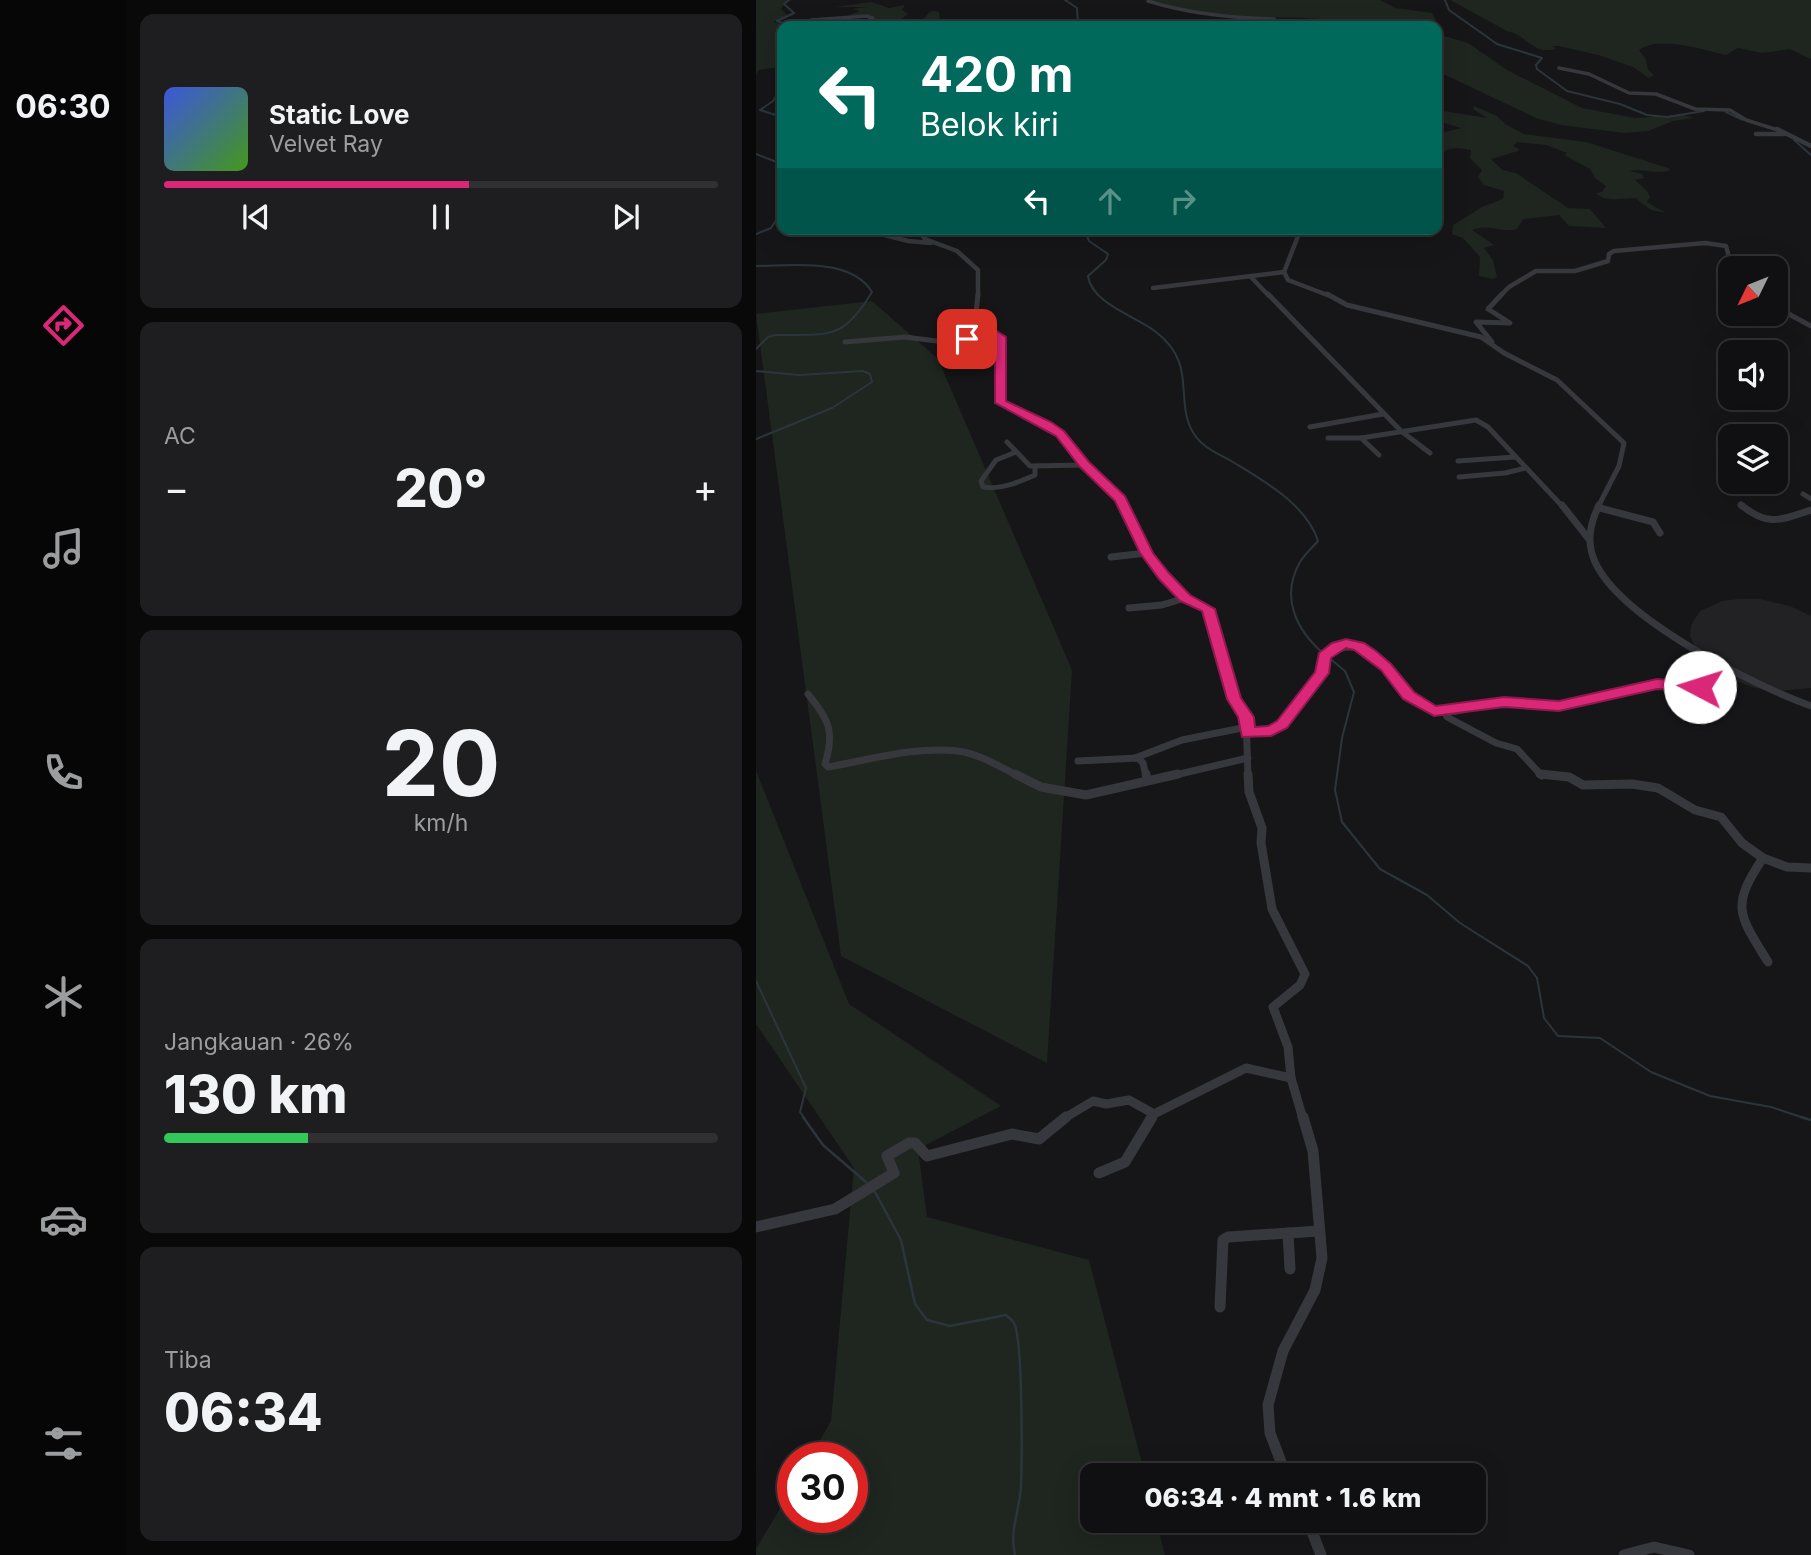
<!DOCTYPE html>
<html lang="id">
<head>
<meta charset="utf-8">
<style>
  :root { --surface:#101012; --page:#1e1e20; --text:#f1f3f6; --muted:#9c9d9f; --line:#303032; --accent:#db2777 }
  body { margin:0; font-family:Inter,sans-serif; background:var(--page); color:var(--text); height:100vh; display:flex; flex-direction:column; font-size:26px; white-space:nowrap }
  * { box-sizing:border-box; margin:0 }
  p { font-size:23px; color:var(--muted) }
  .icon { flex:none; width:38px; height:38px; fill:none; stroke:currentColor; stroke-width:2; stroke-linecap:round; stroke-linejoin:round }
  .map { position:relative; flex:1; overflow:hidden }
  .sheet { display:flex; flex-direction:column; gap:14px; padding:14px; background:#09090a; width:630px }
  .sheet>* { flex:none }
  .top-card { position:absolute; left:21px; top:21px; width:665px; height:214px; border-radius:14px; box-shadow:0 7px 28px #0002,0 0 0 2px var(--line); background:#00695c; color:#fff; overflow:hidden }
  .needle { width:46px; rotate:227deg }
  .buttons { position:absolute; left:962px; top:256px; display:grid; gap:14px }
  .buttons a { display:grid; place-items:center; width:70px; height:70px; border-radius:14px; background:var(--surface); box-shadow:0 7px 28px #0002,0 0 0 2px var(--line); font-size:35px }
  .speed { position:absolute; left:21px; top:1442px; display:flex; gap:14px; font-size:35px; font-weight:700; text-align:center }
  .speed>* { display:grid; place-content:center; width:91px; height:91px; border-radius:50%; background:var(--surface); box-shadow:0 7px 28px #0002,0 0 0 2px var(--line); line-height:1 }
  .speed .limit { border:10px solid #d22; background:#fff; color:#111 }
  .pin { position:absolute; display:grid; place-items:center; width:60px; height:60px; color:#fff; margin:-30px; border-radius:14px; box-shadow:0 4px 10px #0006 }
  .me { position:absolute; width:77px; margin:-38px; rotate:275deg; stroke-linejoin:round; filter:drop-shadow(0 0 5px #0008) }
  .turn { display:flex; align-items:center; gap:24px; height:147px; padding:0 28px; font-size:32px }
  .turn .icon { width:91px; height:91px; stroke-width:2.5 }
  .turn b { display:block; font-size:49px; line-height:60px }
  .lanes { display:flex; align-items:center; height:66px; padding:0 28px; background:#0003; justify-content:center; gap:35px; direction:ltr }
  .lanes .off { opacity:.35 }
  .big { font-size:52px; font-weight:800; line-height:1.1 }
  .sheet .tile { flex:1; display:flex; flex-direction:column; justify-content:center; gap:10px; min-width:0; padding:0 24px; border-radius:14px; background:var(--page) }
  .sheet .dial { align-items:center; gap:0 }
  .dial b { font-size:91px; line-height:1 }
  .song { display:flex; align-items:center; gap:21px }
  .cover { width:84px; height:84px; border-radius:10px; background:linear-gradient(135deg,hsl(230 70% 55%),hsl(100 70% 35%)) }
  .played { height:7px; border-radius:4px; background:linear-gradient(90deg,var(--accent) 55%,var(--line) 55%) }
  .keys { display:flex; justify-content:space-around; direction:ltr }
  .heat { display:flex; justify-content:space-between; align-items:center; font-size:38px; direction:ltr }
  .charge { height:10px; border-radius:5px; background:linear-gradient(90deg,#34c759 26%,var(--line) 0) }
  .trip { position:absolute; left:324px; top:1463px; width:406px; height:70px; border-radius:14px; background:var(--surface); box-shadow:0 7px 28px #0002,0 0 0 2px var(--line); font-weight:800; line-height:70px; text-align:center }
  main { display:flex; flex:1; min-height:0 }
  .dock { display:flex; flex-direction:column; width:126px; justify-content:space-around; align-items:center; background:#060607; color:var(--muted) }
  .dock .icon { width:49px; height:49px }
  .dock .on { color:var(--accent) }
  .dock b { font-size:32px; color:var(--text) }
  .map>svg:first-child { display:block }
  .built { fill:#222225 }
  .green { fill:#1e261f }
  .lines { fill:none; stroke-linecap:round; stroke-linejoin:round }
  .stream-far1 { stroke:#2c353c; stroke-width:2 }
  .stream { stroke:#2c353c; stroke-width:2.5 }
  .minor-far5 { stroke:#37383d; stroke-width:3.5 }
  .minor-far4 { stroke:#37383d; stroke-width:4.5 }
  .minor-far3 { stroke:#37383d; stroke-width:5 }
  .minor-far2 { stroke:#37383d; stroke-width:7 }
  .minor-far1 { stroke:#37383d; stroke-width:9 }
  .minor { stroke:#37383d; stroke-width:11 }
  .route { fill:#db2777; stroke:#8e194d; stroke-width:2 }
</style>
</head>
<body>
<main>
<nav class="dock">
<b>06:30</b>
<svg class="icon on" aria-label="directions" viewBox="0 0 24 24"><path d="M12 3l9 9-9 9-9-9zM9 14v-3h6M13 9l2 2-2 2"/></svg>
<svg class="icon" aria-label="music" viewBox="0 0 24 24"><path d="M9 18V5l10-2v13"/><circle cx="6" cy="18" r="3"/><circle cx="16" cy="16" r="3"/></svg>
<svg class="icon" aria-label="phone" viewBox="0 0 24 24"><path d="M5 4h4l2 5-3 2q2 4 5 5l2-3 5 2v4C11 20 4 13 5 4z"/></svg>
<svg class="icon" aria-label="climate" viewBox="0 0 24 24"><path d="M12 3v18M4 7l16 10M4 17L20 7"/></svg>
<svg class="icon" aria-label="car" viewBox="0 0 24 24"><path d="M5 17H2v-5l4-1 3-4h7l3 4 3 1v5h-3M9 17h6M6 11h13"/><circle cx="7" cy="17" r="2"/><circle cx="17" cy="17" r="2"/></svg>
<svg class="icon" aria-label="filters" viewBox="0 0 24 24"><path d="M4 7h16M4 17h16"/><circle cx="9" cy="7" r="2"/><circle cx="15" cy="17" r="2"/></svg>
</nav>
<section class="sheet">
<div class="tile">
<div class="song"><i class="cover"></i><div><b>Static Love</b><p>Velvet Ray</p></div></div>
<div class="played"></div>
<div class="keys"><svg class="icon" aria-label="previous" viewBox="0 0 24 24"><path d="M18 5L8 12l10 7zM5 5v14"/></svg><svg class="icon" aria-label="pause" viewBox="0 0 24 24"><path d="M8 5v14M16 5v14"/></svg><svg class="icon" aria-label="next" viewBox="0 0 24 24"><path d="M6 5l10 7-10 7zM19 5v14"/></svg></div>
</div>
<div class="tile"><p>AC</p>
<div class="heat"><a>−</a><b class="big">20°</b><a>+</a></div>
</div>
<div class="tile dial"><b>20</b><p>km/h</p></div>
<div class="tile"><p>Jangkauan · 26%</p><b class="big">130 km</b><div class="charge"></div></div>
<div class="tile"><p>Tiba</p><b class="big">06:34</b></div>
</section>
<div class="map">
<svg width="1055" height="1555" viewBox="0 0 1055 1555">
  <rect width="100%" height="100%" fill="#161618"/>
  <path class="built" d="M 983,599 L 1004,599 L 1034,606 L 1055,616 L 1055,688 L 1021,691 L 1000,688 L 977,680 L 951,664 L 942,653 L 934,636 L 935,625 L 944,611 L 966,601 Z"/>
  <g class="green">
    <path d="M 0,0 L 36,0 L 29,3 L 25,9 L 31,15 L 18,22 L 30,26 L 26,26 L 26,62 L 23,67 L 3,70 L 0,75 Z"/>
    <path d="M 392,0 L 624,0 L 640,8 L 676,13 L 681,23 L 678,26 L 588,26 L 581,25 L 581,22 C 547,15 512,19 478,17 C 449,15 420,7 392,0 Z"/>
    <path d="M 694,0 L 1055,0 L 1055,59 L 1034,49 L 1006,53 L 982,48 L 970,55 C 946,50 904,35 883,50 L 890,60 L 892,70 L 898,75 L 893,78 L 877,67 L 842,55 L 803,46 L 796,46 L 800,49 C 777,55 771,35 751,31 Z"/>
    <path d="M 115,2 L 133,8 L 149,5 L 146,10 L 152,14 L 145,19 L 149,23 L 164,21 C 172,17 172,8 183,12 L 185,26 L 115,26 L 112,22 L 119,18 L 116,15 L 91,16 L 104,11 L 95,9 L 112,7 L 79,7 Z"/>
    <path d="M 681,34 L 712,43 L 751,70 L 826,108 L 879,118 L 927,115 L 938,118 L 917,121 L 892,131 L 868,133 L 805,125 L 780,118 L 681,71 Z"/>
    <path d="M 718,106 L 741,116 L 749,124 L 768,134 L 830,142 L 912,168 L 914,170 C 901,175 887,168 873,171 L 886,174 L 888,178 L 879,180 L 891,191 L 894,197 L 891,202 L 910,213 L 895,210 L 879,198 C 867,198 850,203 840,193 L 846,192 L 850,186 L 839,178 L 834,169 L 812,157 L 809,155 L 811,153 L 790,145 L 761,142 L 757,146 L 763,149 L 762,151 L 735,159 L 746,170 L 760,173 L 812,208 L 834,209 L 850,228 L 813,226 L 803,215 L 767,219 L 761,229 C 745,234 736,223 716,230 L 738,245 L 728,248 L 737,260 L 741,277 L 737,279 L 723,276 L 724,257 L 707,238 L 696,234 L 697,225 L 726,207 L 747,199 L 748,191 L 728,185 L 722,177 L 726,170 L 714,158 L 715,150 C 700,147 686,146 681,161 L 681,134 L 705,128 L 681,121 L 681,110 L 731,118 L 717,109 Z"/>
    <path d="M 116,301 L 182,359 L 316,670 L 291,1063 L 85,956 L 0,314 Z"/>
    <path d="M 0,771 L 93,1004 L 245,1106 L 162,1149 L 171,1217 L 333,1260 L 389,1475 L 336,1475 L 336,1521 L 400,1521 L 409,1555 L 0,1555 L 0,1549 L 37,1487 L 37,1517 L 96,1517 L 96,1458 L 54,1458 L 75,1421 L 98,1168 L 0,1024 Z"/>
  </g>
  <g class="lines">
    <g class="stream-far1">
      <path d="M 33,0 L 28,4 L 38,13 L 21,21 L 34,26"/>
      <path d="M 309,0 L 321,8 L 322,23 L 314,26"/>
      <path d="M 689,0 L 693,10 L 741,44 L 786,58 L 780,65 L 781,69 L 811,91 L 864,104 L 891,115 L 911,117 L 948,111"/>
      <path d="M 26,87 L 17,101 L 4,110 L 26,117"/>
      <path d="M 970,112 L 987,120"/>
      <path d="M 1038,140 L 1055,155"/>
      <path d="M 0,154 L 26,164"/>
      <path d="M 328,229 L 333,241 L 352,254 L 350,260 L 332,276 C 336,304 380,316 400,332 C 443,365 417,401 438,434 C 447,448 463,454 477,462 C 508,481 551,505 562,541 C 556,548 549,554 544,562 C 524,597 540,630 568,654"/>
      <path d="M 0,234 L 15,228 L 26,211"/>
      <path d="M 0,266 C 35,266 95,257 116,292 C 86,342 72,334 19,335 L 12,337 L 0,349"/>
      <path d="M 0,371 L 43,375 L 107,371 L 114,374 L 116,382 L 76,408 L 0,439"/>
      <path d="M 572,657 L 589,671 L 598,692 L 586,738 L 579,790 L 586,822 L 624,869 L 671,895 L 704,923 L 772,966 L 781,978 L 788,1018 L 802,1036 L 844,1038 L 895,1072 L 954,1096 L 1015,1107 L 1051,1119"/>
      <path d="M 0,981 L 50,1088 L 44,1112 L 49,1119"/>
    </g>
    <g class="stream">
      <path d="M 47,1117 L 67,1145 L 110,1182"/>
      <path d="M 1045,1117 L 1055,1120"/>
      <path d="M 119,1192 L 145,1240 L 159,1304 L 171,1320 L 194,1326 L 250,1315 C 251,1316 257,1321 258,1323 C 267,1340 266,1460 265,1486 C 264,1510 253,1530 259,1555"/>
    </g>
    <g class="minor-far5">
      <path d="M 392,1 C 434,14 474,18 518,19 L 521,26"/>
      <path d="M 55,20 L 112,16 L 117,18 L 111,21 L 113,26"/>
      <path d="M 803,68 L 833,74 L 873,93 L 900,94 L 939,109 L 974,110 L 990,120 L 1025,131"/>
    </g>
    <g class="minor-far4">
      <path d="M 1021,129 L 1055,146"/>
      <path d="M 1000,134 L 1028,134"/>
      <path d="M 124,229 L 125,234 L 152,241 L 175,243"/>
      <path d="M 162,229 L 169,239 L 201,251 L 222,270 L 222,296"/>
      <path d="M 539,229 L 542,236 L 528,272 L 532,280 L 574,296"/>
      <path d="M 495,277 L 513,296"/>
      <path d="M 397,288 L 528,272"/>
      <path d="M 744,296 L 753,287 L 780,271 L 819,271 L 852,261 L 853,254 L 858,251 L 949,243 L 970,246 L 976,268"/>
    </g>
    <g class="minor-far3">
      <path d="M 222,294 L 220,313 L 245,339 L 245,403 L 291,424 L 304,434 L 321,457 L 364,499 L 368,507"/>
      <path d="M 512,294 L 645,431 L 674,453"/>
      <path d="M 571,294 L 591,305 L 725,337 L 748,353 L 801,380 L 868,443 L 863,466 L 842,507"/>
      <path d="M 1020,307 L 1055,326"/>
      <path d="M 89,342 L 149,337 L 196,343 L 238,332"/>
      <path d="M 736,342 L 720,322 L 754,323 L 732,309 L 746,294"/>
      <path d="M 554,427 L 627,414"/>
      <path d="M 572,438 L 605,438 L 720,420 L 732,427 L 807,507"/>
      <path d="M 605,438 L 623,455"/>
      <path d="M 251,442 L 274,466 L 328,465"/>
      <path d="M 260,452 L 240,460 L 225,481 L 227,487 C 245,490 263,482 279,475 L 279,467"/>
      <path d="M 702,461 L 759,457"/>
      <path d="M 703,477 L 749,473 L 770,468"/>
      <path d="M 1047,494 L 1055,499"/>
      <path d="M 985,505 L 987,507"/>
    </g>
    <g class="minor-far2">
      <path d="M 367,505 C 389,549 406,587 452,609 L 478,699 L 490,717 L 492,776"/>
      <path d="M 806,505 L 832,538"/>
      <path d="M 843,505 C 834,524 830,542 839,562 C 865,619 997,685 1055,706"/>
      <path d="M 985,505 C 1012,527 1024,520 1055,510"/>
      <path d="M 844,508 L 897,522 L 904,533"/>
      <path d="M 355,557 L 391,553"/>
      <path d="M 373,608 L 406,605 L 429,598"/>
      <path d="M 52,694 C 73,720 79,731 69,764 L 72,767 C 113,760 160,746 202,751 C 223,754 243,766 262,776"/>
      <path d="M 689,711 L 691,717 L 740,743 L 761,749 L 786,776"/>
      <path d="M 491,733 L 515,731 L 526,725 L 566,673 L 568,656 C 624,620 634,701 680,711 C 699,715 720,705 738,703 C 762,701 785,708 808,705 C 840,702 870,688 902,684 C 934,680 947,689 980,673"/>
      <path d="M 379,758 L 426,740 L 491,727"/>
      <path d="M 322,761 L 382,758 L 387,763 L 390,776"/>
      <path d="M 415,776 L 492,758"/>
    </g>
    <g class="minor-far1">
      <path d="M 259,774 L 285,787 L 330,795 L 422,774"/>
      <path d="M 390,774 L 391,780"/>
      <path d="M 492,774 L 493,792 L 506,828 L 505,843 L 516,909 L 549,974 L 544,985 L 517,1007 L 532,1047 L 535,1078 L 547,1119"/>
      <path d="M 784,774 L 813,777 L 827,785 L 876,784 L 902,788 L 939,810 L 965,817 L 986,843 L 1007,858 L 1031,867 L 1055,868"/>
      <path d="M 1007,858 C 974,907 983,915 1012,962"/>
      <path d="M 307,1119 L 337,1101 L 350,1104 L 373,1100 L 398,1114 L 490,1068 L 535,1078"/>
      <path d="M 395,1119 L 398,1114"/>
    </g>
    <g class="minor">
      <path d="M 343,1173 L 369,1162 L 396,1117"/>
      <path d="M 0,1227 L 79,1209 L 138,1173 L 131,1156 L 153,1143 L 159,1143 L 171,1156 L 256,1134 L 283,1139 L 310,1117"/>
      <path d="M 532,1233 L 534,1269"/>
      <path d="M 464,1307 L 467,1240 L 472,1237 L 563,1231"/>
      <path d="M 530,1475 L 514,1433 L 512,1405 L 527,1351 L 559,1290 L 566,1258 L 557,1151 L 547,1117"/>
      <path d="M 552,1521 L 565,1555"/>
      <path d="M 868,1555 L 898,1547 L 933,1555"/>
    </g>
  </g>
  <path class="route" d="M 238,329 L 250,337 L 250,401 L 295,422 L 308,431 L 333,462 L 369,496 L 397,553 L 413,573 L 434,595 L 459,609 L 485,698 L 498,717 L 499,727 L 512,726 L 521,721 L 559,672 L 563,653 L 576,643 L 590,639 L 608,643 L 620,651 L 635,664 L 658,692 L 680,706 L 748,697 L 803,701 L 901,679 L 944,682 L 951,687 L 944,691 L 901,689 L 803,711 L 748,707 L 678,716 L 647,699 L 625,670 L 598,650 L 590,648 L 575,658 L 573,673 L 531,728 L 515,736 L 486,737 L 482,717 L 471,699 L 446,611 L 424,601 L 403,579 L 384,553 L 359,501 L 324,467 L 300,436 L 239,403 L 239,338 L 236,335 L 211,342 L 206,339 Z"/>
</svg>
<div class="buttons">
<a><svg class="needle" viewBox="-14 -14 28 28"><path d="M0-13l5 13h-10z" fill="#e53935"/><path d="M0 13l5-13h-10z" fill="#9c9d9f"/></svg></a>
<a><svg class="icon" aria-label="sound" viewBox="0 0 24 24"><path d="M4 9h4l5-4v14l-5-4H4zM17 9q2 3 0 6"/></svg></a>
<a><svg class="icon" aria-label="layers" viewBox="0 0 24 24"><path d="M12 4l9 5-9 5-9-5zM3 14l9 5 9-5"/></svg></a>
</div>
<div class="speed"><div class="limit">30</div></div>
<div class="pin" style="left:211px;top:339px;background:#d93025"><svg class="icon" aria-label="arrive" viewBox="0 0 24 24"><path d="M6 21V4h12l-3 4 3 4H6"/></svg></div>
<svg class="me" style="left:944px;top:687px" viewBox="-20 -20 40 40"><circle r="19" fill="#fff"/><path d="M0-13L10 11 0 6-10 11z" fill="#db2777"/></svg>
<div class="trip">06:34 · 4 mnt · 1.6 km</div>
<div class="top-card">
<div class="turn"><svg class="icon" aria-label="left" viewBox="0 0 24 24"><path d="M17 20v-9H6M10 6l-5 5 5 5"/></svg><div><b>420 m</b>Belok kiri</div></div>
<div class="lanes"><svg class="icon" aria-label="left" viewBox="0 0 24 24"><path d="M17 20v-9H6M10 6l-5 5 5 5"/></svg><svg class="icon off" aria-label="ahead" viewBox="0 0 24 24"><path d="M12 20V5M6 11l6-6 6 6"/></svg><svg class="icon off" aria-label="right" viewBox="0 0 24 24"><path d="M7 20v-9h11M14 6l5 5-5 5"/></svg></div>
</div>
</div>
</main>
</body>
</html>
